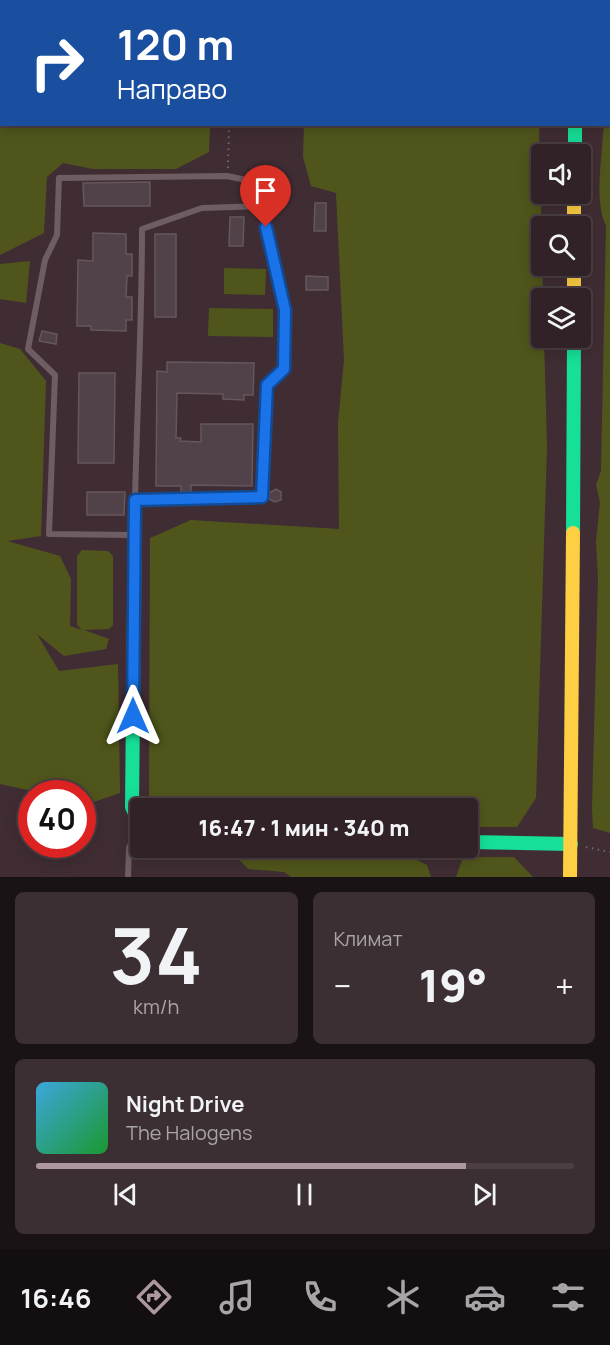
<!DOCTYPE html>
<html lang="ru">
<head>
<meta charset="utf-8">
<style>
  :root { --surface:#302227; --page:#3c2f33; --text:#f1f3f6; --muted:#a8a4a7; --line:#4b3f44; --accent:#ae989f }
  body { margin:0; font-family:Manrope,sans-serif; background:var(--page); color:var(--text); height:100vh; display:flex; flex-direction:column; font-size:22px; white-space:nowrap }
  * { box-sizing:border-box; margin:0 }
  p { font-size:20px; color:var(--muted) }
  .icon { flex:none; width:33px; height:33px; fill:none; stroke:currentColor; stroke-width:2; stroke-linecap:round; stroke-linejoin:round }
  .map { position:relative; height:877px; overflow:hidden }
  .panel { display:flex; flex-direction:column; gap:15px; padding:15px; background:#1a1315; flex:1 }
  .panel>* { flex:none }
  .top-card { position:absolute; left:0px; top:0px; width:610px; height:126px; box-shadow:0 3px 15px #0003,0 0 0 2px var(--line); background:#1a4fa0; color:#fff; overflow:hidden }
  .tools { position:absolute; left:531px; top:144px; display:grid; gap:12px }
  .tools a { display:grid; place-items:center; width:60px; height:60px; border-radius:6px; background:var(--surface); box-shadow:0 3px 15px #0003,0 0 0 2px var(--line); font-size:30px }
  .speed { position:absolute; left:18px; top:780px; display:flex; gap:12px; font-size:30px; font-weight:700; text-align:center }
  .speed>* { display:grid; place-content:center; width:78px; height:78px; border-radius:50%; background:var(--surface); box-shadow:0 3px 15px #0003,0 0 0 2px var(--line); line-height:1 }
  .speed .limit { border:9px solid #d22; background:#fff; color:#111 }
  .pin { position:absolute; display:grid; place-items:center; width:51px; height:51px; color:#fff; margin:-62px -26px; border-radius:50% 50% 50% 0; rotate:-45deg; box-shadow:0 0 6px #0007 }
  .pin .icon { rotate:45deg }
  .me { position:absolute; width:66px; margin:-33px; rotate:0deg; stroke-linejoin:round; filter:drop-shadow(0 0 4px #0008) }
  .turn { display:flex; align-items:center; gap:21px; height:126px; padding:0 18px; font-size:27px }
  .turn .icon { width:78px; height:78px; stroke-width:2.5 }
  .turn b { display:block; font-size:42px; line-height:51px }
  .big { font-size:45px; font-weight:800; line-height:1.1 }
  .panel .tile { flex:1; display:flex; flex-direction:column; justify-content:center; gap:9px; min-width:0; padding:0 21px; border-radius:9px; background:var(--page) }
  .panel .dial { align-items:center; gap:0 }
  .dial b { font-size:78px; line-height:1 }
  .song { display:flex; align-items:center; gap:18px }
  .cover { width:72px; height:72px; border-radius:9px; background:linear-gradient(135deg,hsl(200 70% 55%),hsl(130 70% 35%)) }
  .played { height:6px; border-radius:3px; background:linear-gradient(90deg,var(--accent) 80%,var(--line) 80%) }
  .keys { display:flex; justify-content:space-around; direction:ltr }
  .heat { display:flex; justify-content:space-between; align-items:center; font-size:33px; direction:ltr }
  .panel .tiles { flex:1; display:grid; gap:15px; grid-template-columns:1fr 1fr }
  .tile:last-child { grid-column:span 2 }
  .trip { position:absolute; left:130px; top:798px; width:348px; height:60px; border-radius:6px; background:var(--surface); box-shadow:0 3px 15px #0003,0 0 0 2px var(--line); font-weight:800; line-height:60px; text-align:center }
  .dock { display:flex; height:96px; justify-content:space-around; align-items:center; background:#130e10; color:var(--muted) }
  .dock .icon { width:42px; height:42px }
  .dock .on { color:var(--accent) }
  .dock b { font-size:27px; color:var(--text) }
  .map>svg:first-child { display:block }
  .green { fill:#50561b }
  .building { fill:#51424a; stroke:#66565e; stroke-width:1.5 }
  .lines { fill:none; stroke-linecap:round; stroke-linejoin:round }
  .path { stroke:#76676c; stroke-width:2; stroke-dasharray:1.5 4.5; stroke-linecap:butt }
  .lane { stroke:#6f5d64; stroke-width:6 }
  .street { stroke:#6f5d64; stroke-width:12 }
  .fast { stroke:#16e098; stroke-width:14 }
  .slow { stroke:#ffcf43; stroke-width:14 }
  .route-casing { stroke:#114b97; stroke-width:15 }
  .route { stroke:#1a73e8; stroke-width:10 }
</style>
</head>
<body>
<div class="map">
<svg width="610" height="877" viewBox="0 0 610 877">
  <rect width="100%" height="100%" fill="#402d34"/>
  <g class="green">
    <path d="M 0,0 L 217,0 L 2,2 L 2,124 L 210,125 L 209,152 L 176,169 L 93,169 L 63,163 L 47,177 L 44,233 L 0,255 Z"/>
    <path d="M 245,0 L 536,0 L 537,1 L 245,1 Z"/>
    <path d="M 610,46 L 610,833 L 593,828 L 592,809 L 598,578 L 596,542 L 600,502 L 596,485 L 601,471 L 606,226 C 594,200 602,161 603,132 L 605,125 L 609,124 Z"/>
    <path d="M 304,125 L 539,125 L 543,298 L 542,338 L 544,338 L 547,446 L 536,798 L 517,827 L 468,827 L 468,808 L 152,808 L 149,805 L 150,538 L 191,520 L 339,529 L 338,422 L 344,360 L 336,193 L 311,186 L 303,157 Z"/>
    <path d="M 30,261 L 26,303 L 0,299 L 0,264 Z"/>
    <path d="M 224,268 L 266,269 L 265,295 L 224,294 Z"/>
    <path d="M 209,308 L 273,309 L 273,337 L 208,336 Z"/>
    <path d="M 0,343 L 20,349 L 46,381 L 41,536 L 7,541 L 60,556 L 71,579 L 70,626 L 82,630 L 77,625 L 77,556 L 82,550 L 108,551 L 113,556 L 113,625 L 109,629 L 84,630 L 109,639 L 106,649 L 64,656 L 37,634 L 59,671 L 118,664 L 120,793 L 85,805 L 83,805 L 82,794 L 41,793 L 0,784 Z"/>
    <path d="M 241,851 L 285,859 L 309,852 L 407,855 L 427,865 L 431,877 L 291,877 L 284,872 L 248,869 L 235,855 Z"/>
    <path d="M 463,857 L 514,857 L 533,877 L 456,877 Z"/>
  </g>
  <g class="building">
    <path d="M 150,182 L 150,206 L 84,206 L 83,183 Z"/>
    <path d="M 315,203 L 326,203 L 326,231 L 314,231 Z"/>
    <path d="M 230,217 L 244,217 L 243,246 L 229,246 Z"/>
    <path d="M 93,233 L 126,234 L 126,254 L 132,254 L 132,276 L 127,276 L 126,297 L 132,297 L 132,320 L 126,320 L 126,331 L 91,330 L 91,326 L 77,326 L 78,260 L 93,261 Z"/>
    <rect x="155" y="234" width="21" height="83"/>
    <path d="M 306,276 L 328,277 L 328,290 L 306,290 Z"/>
    <path d="M 42,331 L 57,334 L 56,344 L 39,341 Z"/>
    <path d="M 167,362 L 254,363 L 253,395 L 244,395 L 244,400 L 223,399 L 223,394 L 177,393 L 176,438 L 181,438 L 180,441 L 201,442 L 201,424 L 253,424 L 252,486 L 191,485 L 191,492 L 181,492 L 181,486 L 156,486 L 157,371 L 167,372 Z"/>
    <path d="M 79,373 L 115,373 L 114,463 L 78,463 Z"/>
    <path d="M 276,489 L 281,492 L 281,500 L 275,502 L 269,499 L 269,493 Z"/>
    <path d="M 87,492 L 125,492 L 124,515 L 87,515 Z"/>
  </g>
  <g class="lines">
    <g class="path">
      <path d="M 233,2 L 233,0"/>
      <path d="M 595,2 L 595,0"/>
      <path d="M 228,168 L 229,124"/>
      <path d="M 586,847 L 610,852"/>
    </g>
    <g class="lane">
      <path d="M 135,501 C 137,410 142,320 142,229 L 202,208 L 261,206"/>
      <path d="M 133,535 L 49,534 L 55,375 L 28,349 L 45,260 L 57,235 L 59,178 L 227,176 L 246,180 L 257,192 L 285,310 L 283,369 L 267,385 L 262,497 L 135,500"/>
      <path d="M 128,877 L 129,848 L 139,826"/>
    </g>
    <path class="street" d="M 609,40 L 610,40"/>
    <g class="fast">
      <path d="M 575,0 L 575,2"/>
      <path d="M 575,124 L 575,154"/>
      <path d="M 135,511 L 132,807 L 141,826"/>
      <path d="M 573,533 L 574,338"/>
      <path d="M 468,842 L 571,844"/>
    </g>
    <g class="slow">
      <path d="M 574,194 L 574,226"/>
      <path d="M 574,266 L 574,298"/>
      <path d="M 570,877 L 573,533"/>
    </g>
  </g>
  <g class="lines">
    <defs>
      <path id="route" d="M 133,716 L 135,500 L 262,497 L 267,385 L 284,369 L 285,310 L 266,227"/>
    </defs>
    <use href="#route" class="route-casing"/>
    <use href="#route" class="route"/>
  </g>
</svg>
<div class="tools">
<a><svg class="icon" aria-label="sound" viewBox="0 0 24 24"><path d="M4 9h4l5-4v14l-5-4H4zM17 9q2 3 0 6"/></svg></a>
<a><svg class="icon" aria-label="search" viewBox="0 0 24 24"><circle cx="10" cy="10" r="6"/><path d="M15 15l6 6"/></svg></a>
<a><svg class="icon" aria-label="layers" viewBox="0 0 24 24"><path d="M12 4l9 5-9 5-9-5zM3 14l9 5 9-5"/></svg></a>
</div>
<div class="speed"><div class="limit">40</div></div>
<div class="pin" style="left:266px;top:227px;background:#d93025"><svg class="icon" aria-label="arrive" viewBox="0 0 24 24"><path d="M6 21V4h12l-3 4 3 4H6"/></svg></div>
<svg class="me" style="left:133px;top:716px" viewBox="-20 -20 40 40"><path d="M0-17L14 15 0 8-14 15z" fill="#1a73e8" stroke="#fff" stroke-width="4"/></svg>
<div class="trip">16:47 · 1 мин · 340 m</div>
<div class="top-card">
<div class="turn"><svg class="icon" aria-label="right" viewBox="0 0 24 24"><path d="M7 20v-9h11M14 6l5 5-5 5"/></svg><div><b>120 m</b>Направо</div></div>
</div>
</div>
<section class="panel">
<div class="tiles">
<div class="tile dial"><b>34</b><p>km/h</p></div>
<div class="tile"><p>Климат</p>
<div class="heat"><a>−</a><b class="big">19°</b><a>+</a></div>
</div>
<div class="tile">
<div class="song"><i class="cover"></i><div><b>Night Drive</b><p>The Halogens</p></div></div>
<div class="played"></div>
<div class="keys"><svg class="icon" aria-label="previous" viewBox="0 0 24 24"><path d="M18 5L8 12l10 7zM5 5v14"/></svg><svg class="icon" aria-label="pause" viewBox="0 0 24 24"><path d="M8 5v14M16 5v14"/></svg><svg class="icon" aria-label="next" viewBox="0 0 24 24"><path d="M6 5l10 7-10 7zM19 5v14"/></svg></div>
</div>
</div>
</section>
<nav class="dock">
<b>16:46</b>
<svg class="icon on" aria-label="directions" viewBox="0 0 24 24"><path d="M12 3l9 9-9 9-9-9zM9 14v-3h6M13 9l2 2-2 2"/></svg>
<svg class="icon" aria-label="music" viewBox="0 0 24 24"><path d="M9 18V5l10-2v13"/><circle cx="6" cy="18" r="3"/><circle cx="16" cy="16" r="3"/></svg>
<svg class="icon" aria-label="phone" viewBox="0 0 24 24"><path d="M5 4h4l2 5-3 2q2 4 5 5l2-3 5 2v4C11 20 4 13 5 4z"/></svg>
<svg class="icon" aria-label="climate" viewBox="0 0 24 24"><path d="M12 3v18M4 7l16 10M4 17L20 7"/></svg>
<svg class="icon" aria-label="car" viewBox="0 0 24 24"><path d="M5 17H2v-5l4-1 3-4h7l3 4 3 1v5h-3M9 17h6M6 11h13"/><circle cx="7" cy="17" r="2"/><circle cx="17" cy="17" r="2"/></svg>
<svg class="icon" aria-label="filters" viewBox="0 0 24 24"><path d="M4 7h16M4 17h16"/><circle cx="9" cy="7" r="2"/><circle cx="15" cy="17" r="2"/></svg>
</nav>
</body>
</html>
